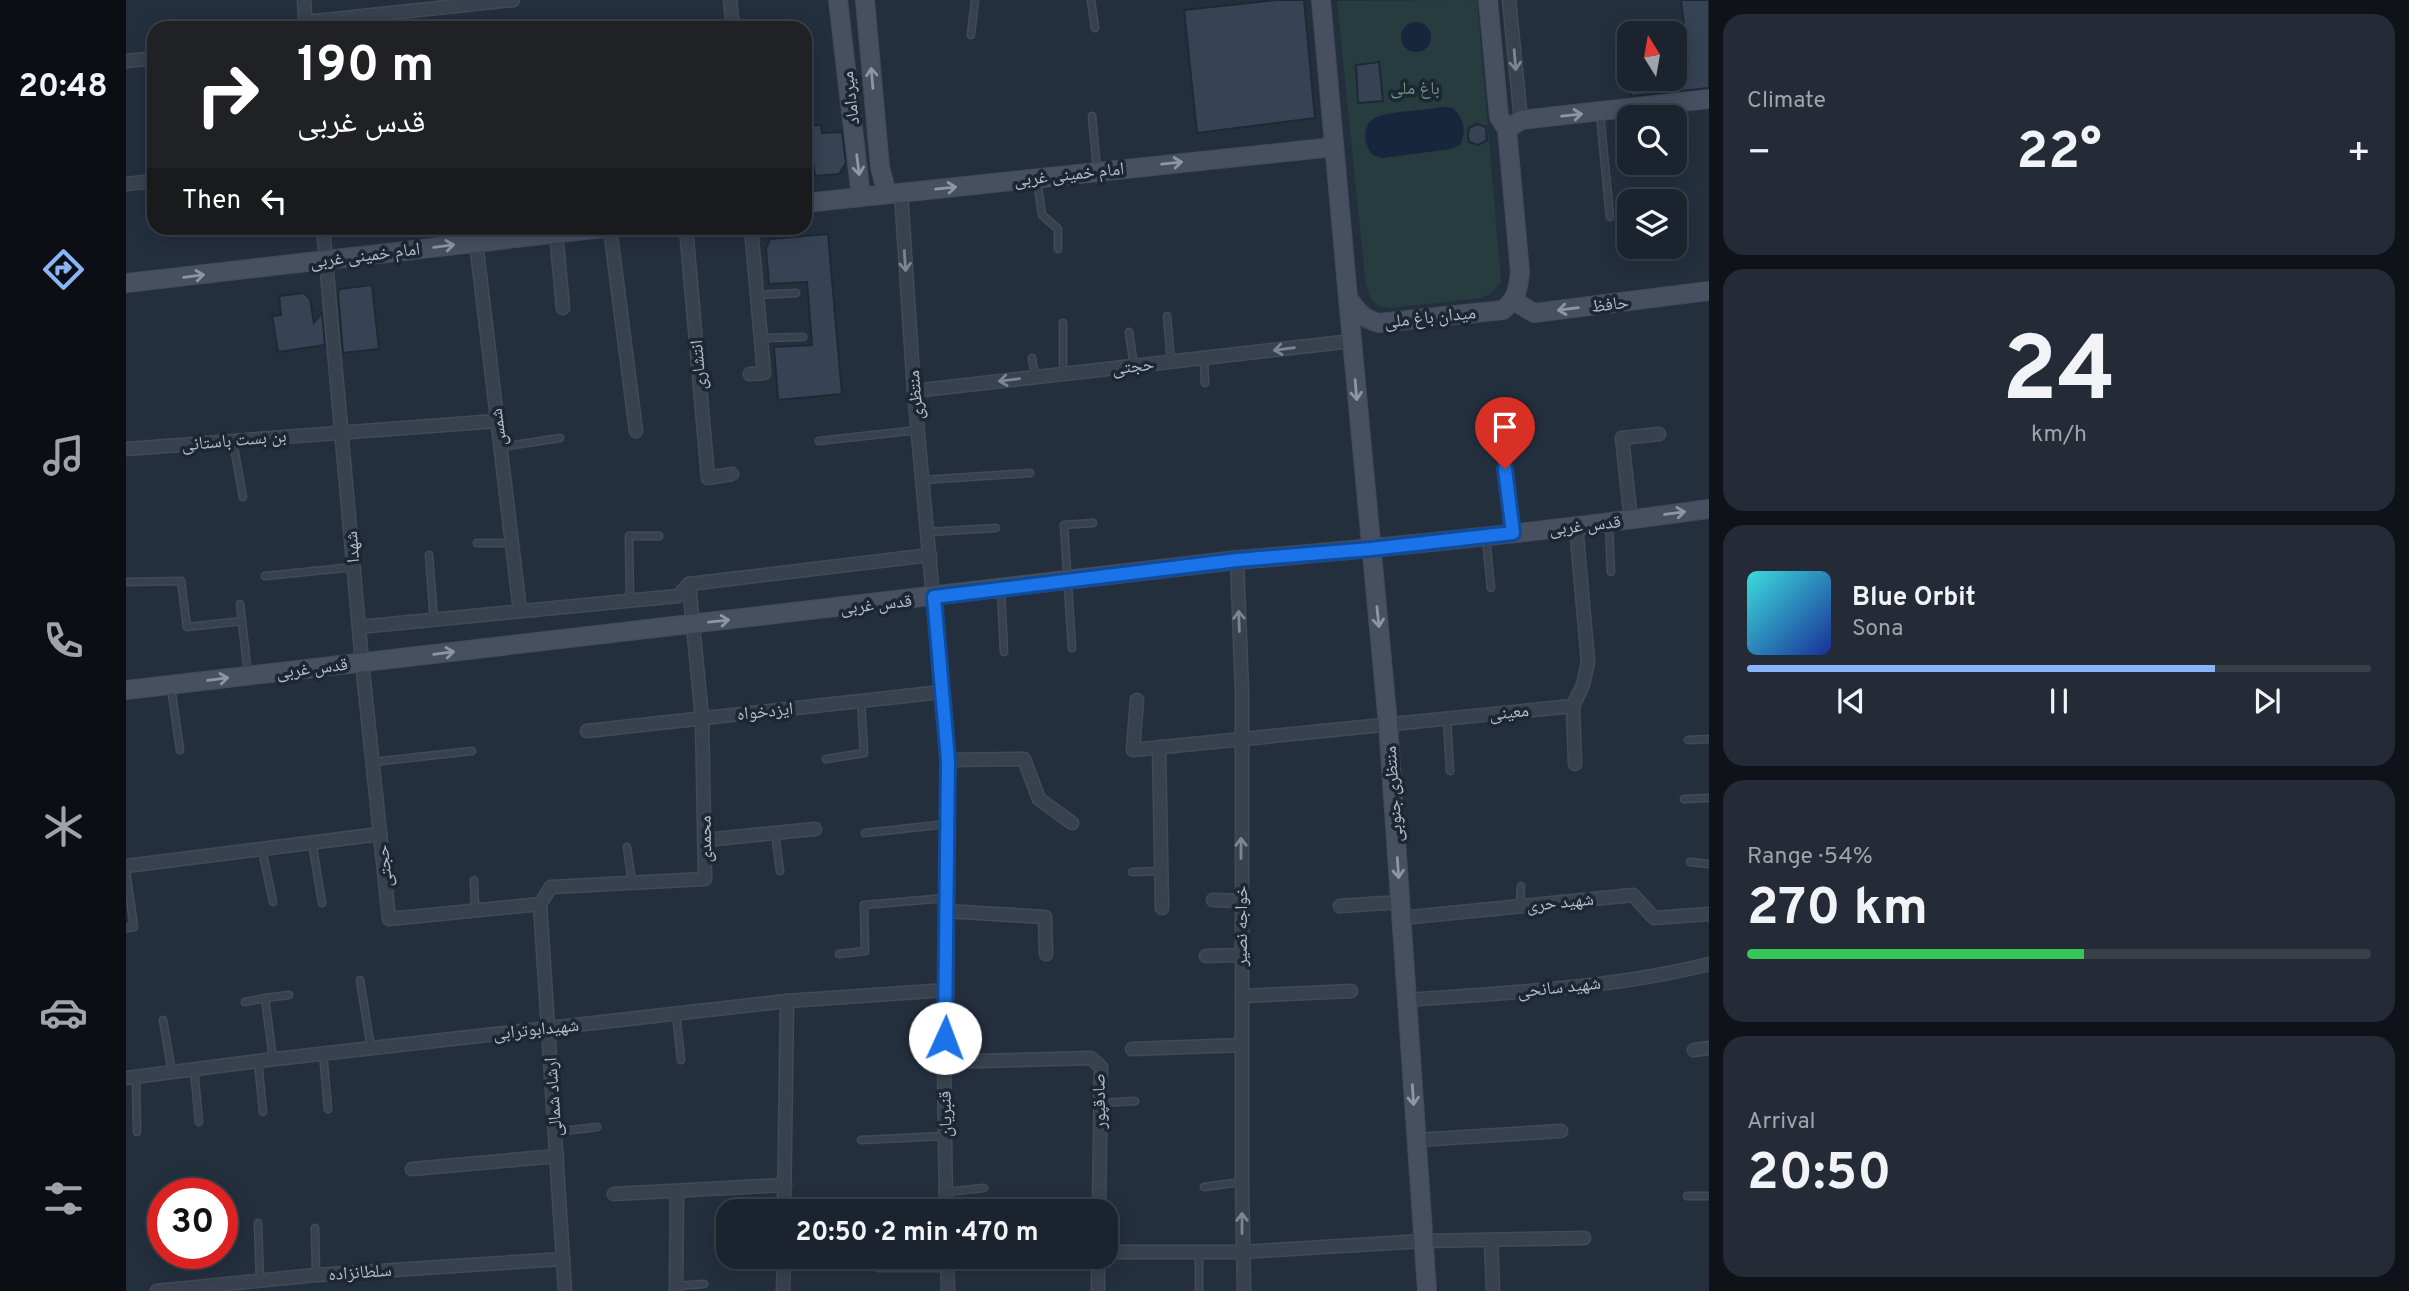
<!DOCTYPE html>
<html lang="en">
<head>
<meta charset="utf-8">
<style>
  :root { --surface:#1b232e; --page:#242b36; --text:#f1f3f6; --muted:#a0a4aa; --line:#39404a; --accent:#8ab4f8 }
  body { margin:0; font-family:Overpass,"Noto Naskh Arabic",sans-serif; background:var(--page); color:var(--text); height:100vh; display:flex; flex-direction:column; font-size:26px; white-space:nowrap }
  * { box-sizing:border-box; margin:0 }
  p { font-size:23px; color:var(--muted) }
  .icon { flex:none; width:38px; height:38px; fill:none; stroke:currentColor; stroke-width:2; stroke-linecap:round; stroke-linejoin:round }
  .map { position:relative; flex:1; overflow:hidden }
  .panel { display:flex; flex-direction:column; gap:14px; padding:14px; background:#0f1319; width:700px }
  .panel>* { flex:none }
  .hud { position:absolute; left:21px; top:21px; width:665px; height:214px; border-radius:21px; box-shadow:0 4px 18px #0003,0 0 0 2px var(--line); background:#202124; color:#fff; overflow:hidden }
  .needle { width:46px; rotate:349deg }
  .buttons { position:absolute; left:1491px; top:21px; display:grid; gap:14px }
  .buttons a { display:grid; place-items:center; width:70px; height:70px; border-radius:14px; background:var(--surface); box-shadow:0 4px 18px #0003,0 0 0 2px var(--line); font-size:35px }
  .speed { position:absolute; left:21px; top:1178px; display:flex; gap:14px; font-size:35px; font-weight:700; text-align:center }
  .speed>* { display:grid; place-content:center; width:91px; height:91px; border-radius:50%; background:var(--surface); box-shadow:0 4px 18px #0003,0 0 0 2px var(--line); line-height:1 }
  .speed .limit { border:10px solid #d22; background:#fff; color:#111 }
  .pin { position:absolute; display:grid; place-items:center; width:60px; height:60px; color:#fff; margin:-72px -30px; border-radius:50% 50% 50% 0; rotate:-45deg; box-shadow:0 0 7px #0007 }
  .pin .icon { rotate:45deg }
  .me { position:absolute; width:77px; margin:-38px; rotate:2deg; stroke-linejoin:round; filter:drop-shadow(0 0 5px #0008) }
  .turn { display:flex; align-items:center; gap:24px; height:147px; padding:0 35px; font-size:32px }
  .turn .icon { width:91px; height:91px; stroke-width:2.5 }
  .turn b { display:block; font-size:49px; line-height:60px }
  .then { display:flex; align-items:center; height:66px; padding:0 35px; background:#0003; gap:14px; font-size:26px }
  .big { font-size:52px; font-weight:700; line-height:1.1 }
  .panel .tile { flex:1; display:flex; flex-direction:column; justify-content:center; gap:10px; min-width:0; padding:0 24px; border-radius:21px; background:var(--page) }
  .panel .dial { align-items:center; gap:0 }
  .dial b { font-size:91px; line-height:1 }
  .song { display:flex; align-items:center; gap:21px }
  .cover { width:84px; height:84px; border-radius:10px; background:linear-gradient(135deg,hsl(180 70% 55%),hsl(230 70% 35%)) }
  .played { height:7px; border-radius:4px; background:linear-gradient(90deg,var(--accent) 75%,var(--line) 75%) }
  .keys { display:flex; justify-content:space-around; direction:ltr }
  .heat { display:flex; justify-content:space-between; align-items:center; font-size:38px; direction:ltr }
  .charge { height:10px; border-radius:5px; background:linear-gradient(90deg,#34c759 54%,var(--line) 0) }
  .trip { position:absolute; left:590px; top:1199px; width:402px; height:70px; border-radius:21px; background:var(--surface); box-shadow:0 4px 18px #0003,0 0 0 2px var(--line); font-weight:700; line-height:70px; text-align:center }
  main { display:flex; flex:1; min-height:0 }
  .dock { display:flex; flex-direction:column; width:126px; justify-content:space-around; align-items:center; background:#0b0e12; color:var(--muted) }
  .dock .icon { width:49px; height:49px }
  .dock .active { color:var(--accent) }
  .dock b { font-size:32px; color:var(--text) }
  .map>svg:first-child { display:block }
  .green { fill:#263c3f }
  .water { fill:#17263c }
  .building { fill:#364354; stroke:#1f2835; stroke-width:2 }
  .lines { fill:none; stroke-linecap:round; stroke-linejoin:round }
  .lane-casing { stroke:#414a57; stroke-width:9 }
  .street-casing { stroke:#414a57; stroke-width:15 }
  .secondary-casing { stroke:#414a57; stroke-width:20 }
  .lane { stroke:#38414e; stroke-width:6 }
  .street { stroke:#38414e; stroke-width:12 }
  .secondary { stroke:#465061; stroke-width:18 }
  .oneway { stroke:#7c8592 }
  .oneway2 { stroke:#8e96a5 }
  .route-casing { stroke:#114b97; stroke-width:18 }
  .route { stroke:#1a73e8; stroke-width:12 }
  .labels { text-anchor:middle; stroke-width:7; stroke-linejoin:round; paint-order:stroke }
  .park-label { font-size:18px; fill:#6b9a76; stroke:#1d2633 }
  .street-label { font-size:18px; fill:#b4bcc9; stroke:#1d2633 }
</style>
</head>
<body>
<main>
<nav class="dock">
<b>20:48</b>
<svg class="icon active" aria-label="directions" viewBox="0 0 24 24"><path d="M12 3l9 9-9 9-9-9zM9 14v-3h6M13 9l2 2-2 2"/></svg>
<svg class="icon" aria-label="music" viewBox="0 0 24 24"><path d="M9 18V5l10-2v13"/><circle cx="6" cy="18" r="3"/><circle cx="16" cy="16" r="3"/></svg>
<svg class="icon" aria-label="phone" viewBox="0 0 24 24"><path d="M5 4h4l2 5-3 2q2 4 5 5l2-3 5 2v4C11 20 4 13 5 4z"/></svg>
<svg class="icon" aria-label="climate" viewBox="0 0 24 24"><path d="M12 3v18M4 7l16 10M4 17L20 7"/></svg>
<svg class="icon" aria-label="car" viewBox="0 0 24 24"><path d="M5 17H2v-5l4-1 3-4h7l3 4 3 1v5h-3M9 17h6M6 11h13"/><circle cx="7" cy="17" r="2"/><circle cx="17" cy="17" r="2"/></svg>
<svg class="icon" aria-label="filters" viewBox="0 0 24 24"><path d="M4 7h16M4 17h16"/><circle cx="9" cy="7" r="2"/><circle cx="15" cy="17" r="2"/></svg>
</nav>
<div class="map">
<svg width="1583" height="1291" viewBox="0 0 1583 1291">
  <rect width="100%" height="100%" fill="#242f3e"/>
  <path class="green" d="M 1351,0 L 1375,282 L 1364,294 L 1355,298 L 1264,308 C 1248,306 1244,300 1240,285 L 1211,1 Z"/>
  <g class="water">
    <circle cx="1290" cy="37" r="15"/>
    <path d="M 1318,107 L 1327,108 C 1338,118 1341,132 1334,145 L 1325,149 L 1257,158 C 1248,157 1244,154 1241,145 C 1237,135 1240,121 1251,117 C 1265,111 1301,110 1318,107 Z"/>
  </g>
  <g class="building">
    <path d="M 1151,0 L 1178,0 L 1189,118 L 1071,133 L 1058,10 Z"/>
    <path d="M 1555,0 L 1583,0 L 1583,88 L 1505,96 L 1503,79 L 1549,79 L 1549,35 L 1559,34 Z"/>
    <path d="M 1253,62 L 1257,101 L 1232,103 L 1230,65 Z"/>
    <path d="M 1351,124 L 1360,127 L 1361,140 L 1352,145 L 1343,142 L 1342,135 L 1343,128 Z"/>
    <path d="M 695,125 L 696,133 L 716,132 L 720,163 L 713,174 L 689,176 L 682,126 Z"/>
    <path d="M 702,234 L 716,394 L 652,400 L 648,347 L 686,345 L 681,282 L 643,284 L 640,248 L 644,239 Z"/>
    <path d="M 246,285 L 253,349 L 217,353 L 212,293 L 214,289 Z"/>
    <path d="M 178,293 L 184,299 L 188,323 L 196,313 L 199,345 L 152,352 L 146,316 L 155,315 L 153,296 Z"/>
  </g>
  <g class="lines">
    <defs>
      <g id="lane">
        <path d="M 965,0 L 969,28"/>
        <path d="M 845,35 L 849,0"/>
        <path d="M 1474,114 L 1484,217"/>
        <path d="M 966,116 L 971,169"/>
        <path d="M 911,180 L 916,215 L 932,229 L 932,249"/>
        <path d="M 631,295 L 670,293"/>
        <path d="M 1041,316 L 1045,362"/>
        <path d="M 1003,332 L 1008,366"/>
        <path d="M 634,338 L 677,337"/>
        <path d="M 906,358 L 909,377"/>
        <path d="M 1078,358 L 1079,383"/>
        <path d="M 937,374 L 937,323"/>
        <path d="M 693,441 L 792,430"/>
        <path d="M 107,442 L 117,497"/>
        <path d="M 375,447 L 434,438"/>
        <path d="M 1377,447 L 1387,531"/>
        <path d="M 797,480 L 904,473"/>
        <path d="M 1483,525 L 1485,572"/>
        <path d="M 802,532 L 870,528"/>
        <path d="M 1360,538 L 1365,588"/>
        <path d="M 351,543 L 386,543"/>
        <path d="M 303,555 L 308,620"/>
        <path d="M 139,576 L 228,567"/>
        <path d="M 0,582 L 55,581 L 61,627 L 116,621"/>
        <path d="M 875,591 L 878,652"/>
        <path d="M 504,601 L 503,536 L 533,536"/>
        <path d="M 114,604 L 122,674"/>
        <path d="M 946,648 L 938,525 L 967,523"/>
        <path d="M 45,687 L 54,750"/>
        <path d="M 1321,719 L 1324,771"/>
        <path d="M 1562,740 L 1583,739"/>
        <path d="M 700,759 L 738,753 L 735,701"/>
        <path d="M 247,762 L 346,751"/>
        <path d="M 1558,799 L 1583,798"/>
        <path d="M 649,833 L 654,871"/>
        <path d="M 739,833 L 821,824"/>
        <path d="M 186,842 L 196,903"/>
        <path d="M 501,847 L 506,883"/>
        <path d="M 136,849 L 147,902"/>
        <path d="M 1564,862 L 1583,864"/>
        <path d="M 0,871 L 8,927 L 0,928"/>
        <path d="M 1006,872 L 1036,871"/>
        <path d="M 348,880 L 349,910"/>
        <path d="M 1394,906 L 1395,886"/>
        <path d="M 713,954 L 739,951 L 738,905 L 820,898"/>
        <path d="M 234,980 L 245,1048"/>
        <path d="M 119,1002 L 139,998"/>
        <path d="M 550,1013 L 555,1060"/>
        <path d="M 37,1020 L 46,1072"/>
        <path d="M 197,1053 L 202,1109"/>
        <path d="M 147,1059 L 139,998 L 163,995"/>
        <path d="M 132,1061 L 137,1112"/>
        <path d="M 68,1069 L 73,1122"/>
        <path d="M 10,1077 L 11,1132"/>
        <path d="M 974,1103 L 1009,1101"/>
        <path d="M 429,1132 L 471,1127"/>
        <path d="M 735,1140 L 819,1136"/>
        <path d="M 1078,1187 L 1116,1182"/>
        <path d="M 820,1192 L 858,1188"/>
        <path d="M 1561,1196 L 1583,1196"/>
        <path d="M 132,1223 L 134,1280"/>
        <path d="M 189,1228 L 190,1275"/>
        <path d="M 1073,1252 L 1073,1289"/>
        <path d="M 752,1268 L 821,1268"/>
        <path d="M 550,1286 L 578,1284"/>
      </g>
      <g id="street">
        <path d="M 178,0 L 180,28"/>
        <path d="M 604,0 L 607,28"/>
        <path d="M 1383,0 L 1395,120"/>
        <path d="M 180,22 L 387,0"/>
        <path d="M 0,61 L 28,58"/>
        <path d="M 0,184 L 28,181"/>
        <path d="M 775,193 L 788,391 L 822,760 L 821,990 L 818,1062 L 820,1211"/>
        <path d="M 197,228 L 236,662 L 263,919 L 414,904"/>
        <path d="M 484,228 L 510,431"/>
        <path d="M 560,228 L 582,478 L 606,474"/>
        <path d="M 430,233 L 437,308"/>
        <path d="M 350,242 L 394,611"/>
        <path d="M 624,374 L 638,373 L 625,228"/>
        <path d="M 788,391 L 1226,341"/>
        <path d="M 0,449 L 371,421"/>
        <path d="M 1505,520 L 1496,438 L 1533,434"/>
        <path d="M 1111,560 L 1116,692 L 1116,1182 L 1118,1291"/>
        <path d="M 233,627 L 552,596 L 563,584 L 804,555"/>
        <path d="M 1011,700 L 1007,750 L 1447,706 L 1449,764"/>
        <path d="M 1447,706 L 1457,685 L 1462,662 L 1450,526"/>
        <path d="M 461,731 L 816,692"/>
        <path d="M 1033,747 L 1036,908"/>
        <path d="M 822,760 L 898,759 L 913,799 L 946,823"/>
        <path d="M 579,840 L 689,829"/>
        <path d="M 0,866 L 254,834"/>
        <path d="M 1087,900 L 1115,901"/>
        <path d="M 414,904 L 425,887 L 579,879 L 576,718 L 563,584"/>
        <path d="M 414,904 L 439,1291"/>
        <path d="M 1214,906 L 1274,902"/>
        <path d="M 820,911 L 919,917 L 920,954"/>
        <path d="M 1275,918 L 1507,895 L 1528,918 L 1583,914"/>
        <path d="M 1080,956 L 1115,955"/>
        <path d="M 1116,996 L 1225,991"/>
        <path d="M 1281,1000 C 1378,993 1489,988 1583,964"/>
        <path d="M 1006,1049 L 1116,1045"/>
        <path d="M 1568,1050 L 1583,1048"/>
        <path d="M 818,1062 L 965,1058 L 975,1067 L 973,1211"/>
        <path d="M 0,1078 L 132,1061 L 661,1001 L 821,990"/>
        <path d="M 1290,1140 L 1435,1131"/>
        <path d="M 286,1169 L 431,1156"/>
        <path d="M 488,1194 L 659,1185"/>
        <path d="M 658,1211 L 661,1001"/>
        <path d="M 1365,1240 L 1367,1291"/>
        <path d="M 980,1252 L 1116,1252 L 1298,1241 L 1458,1238"/>
        <path d="M 821,1256 L 822,1291"/>
        <path d="M 972,1256 L 972,1291"/>
        <path d="M 31,1291 L 190,1275 L 437,1259"/>
        <path d="M 550,1291 L 551,1191"/>
        <path d="M 657,1291 L 658,1256"/>
      </g>
      <g id="secondary">
        <path d="M 712,0 L 735,197"/>
        <path d="M 739,0 L 754,167 L 761,194"/>
        <path d="M 1195,0 L 1222,298 C 1231,311 1237,319 1253,323 L 1377,310 C 1391,299 1392,289 1394,272 L 1381,129 L 1373,117 L 1362,0"/>
        <path d="M 1381,129 L 1395,120 L 1583,99"/>
        <path d="M 679,203 L 1207,147"/>
        <path d="M 0,283 L 478,228"/>
        <path d="M 1222,298 L 1262,724 L 1301,1291"/>
        <path d="M 1388,301 L 1408,313 L 1583,291"/>
        <path d="M 0,690 L 1111,560 C 1269,547 1426,531 1583,509"/>
      </g>
    </defs>
    <use href="#lane" class="lane-casing"/>
    <use href="#street" class="street-casing"/>
    <use href="#secondary" class="secondary-casing"/>
    <use href="#lane" class="lane"/>
    <use href="#street" class="street"/>
    <use href="#secondary" class="secondary"/>
  </g>
  <defs><path id="oneway-shaft" d="M-6 0H5M1.5-3L5.5 0L1.5 3" fill="none" stroke-width="1.6" stroke-linecap="round" stroke-linejoin="round" transform="scale(1.75)"/></defs>
  <g class="oneway">
    <use href="#oneway-shaft" transform="translate(1389 60) rotate(85)"/>
    <use href="#oneway-shaft" transform="translate(779 261) rotate(86)"/>
    <use href="#oneway-shaft" transform="translate(1158 349) rotate(173)"/>
    <use href="#oneway-shaft" transform="translate(883 380) rotate(173)"/>
    <use href="#oneway-shaft" transform="translate(1113 621) rotate(-92)"/>
    <use href="#oneway-shaft" transform="translate(1115 848) rotate(-90)"/>
    <use href="#oneway-shaft" transform="translate(1116 1223) rotate(-90)"/>
  </g>
  <g class="oneway2">
    <use href="#oneway-shaft" transform="translate(746 78) rotate(-95)"/>
    <use href="#oneway-shaft" transform="translate(1446 115) rotate(-6)"/>
    <use href="#oneway-shaft" transform="translate(1046 163) rotate(-6)"/>
    <use href="#oneway-shaft" transform="translate(732 165) rotate(83)"/>
    <use href="#oneway-shaft" transform="translate(820 188) rotate(-6)"/>
    <use href="#oneway-shaft" transform="translate(318 246) rotate(-7)"/>
    <use href="#oneway-shaft" transform="translate(68 276) rotate(-7)"/>
    <use href="#oneway-shaft" transform="translate(1442 309) rotate(173)"/>
    <use href="#oneway-shaft" transform="translate(1230 390) rotate(85)"/>
    <use href="#oneway-shaft" transform="translate(1549 513) rotate(-8)"/>
    <use href="#oneway-shaft" transform="translate(1252 617) rotate(84)"/>
    <use href="#oneway-shaft" transform="translate(593 621) rotate(-6)"/>
    <use href="#oneway-shaft" transform="translate(318 653) rotate(-7)"/>
    <use href="#oneway-shaft" transform="translate(92 679) rotate(-7)"/>
    <use href="#oneway-shaft" transform="translate(1272 868) rotate(86)"/>
    <use href="#oneway-shaft" transform="translate(1287 1095) rotate(86)"/>
  </g>
  <g class="lines">
    <defs>
      <path id="route" d="M 819,1038 L 822,760 L 808,597 L 1111,560 L 1245,549 L 1387,533 L 1379,469"/>
    </defs>
    <use href="#route" class="route-casing"/>
    <use href="#route" class="route"/>
  </g>
  <g class="labels">
    <g class="park-label">
      <text x="1289" y="94">باغ ملی</text>
    </g>
    <g class="street-label">
      <text transform="translate(724 98) rotate(-97)" y="6">میرداماد</text>
      <text transform="translate(943 174) rotate(-6)" y="6">امام خمینی غربی</text>
      <text transform="translate(239 255) rotate(-7)" y="6">امام خمینی غربی</text>
      <text transform="translate(1484 304) rotate(-7)" y="6">حافظ</text>
      <text transform="translate(1304 317) rotate(-6)" y="6">میدان باغ ملی</text>
      <text transform="translate(572 365) rotate(-95)" y="6">انتشاری</text>
      <text transform="translate(1007 366) rotate(-7)" y="6">حجتی</text>
      <text transform="translate(789 395) rotate(-95)" y="6">منتظری</text>
      <text transform="translate(372 427) rotate(-97)" y="6">شمس</text>
      <text transform="translate(108 440) rotate(-5)" y="6">بن بست باستانی</text>
      <text transform="translate(1459 525) rotate(-6)" y="6">قدس غربی</text>
      <text transform="translate(226 547) rotate(-95)" y="6">شهدا</text>
      <text transform="translate(750 604) rotate(-6)" y="6">قدس غربی</text>
      <text transform="translate(186 668) rotate(-7)" y="6">قدس غربی</text>
      <text transform="translate(639 711) rotate(-6)" y="6">ایزدخواه</text>
      <text transform="translate(1383 712) rotate(-6)" y="6">معینی</text>
      <text transform="translate(1267 794) rotate(-94)" y="6">منتظری جنوبی</text>
      <text transform="translate(579 839) rotate(-91)" y="6">محمدی</text>
      <text transform="translate(258 866) rotate(-96)" y="6">حجتی</text>
      <text transform="translate(1434 902) rotate(-6)" y="6">شهید حری</text>
      <text transform="translate(1115 926) rotate(-90)" y="6">خواجه نصیر</text>
      <text transform="translate(1433 987) rotate(-6)" y="6">شهید سانحی</text>
      <text transform="translate(410 1029) rotate(-6)" y="6">شهیدابوترابی</text>
      <text transform="translate(427 1097) rotate(-94)" y="6">ارشاد شمالی</text>
      <text transform="translate(973 1101) rotate(-91)" y="6">صادقپور</text>
      <text transform="translate(819 1114) rotate(-91)" y="6">قنبریان</text>
      <text transform="translate(234 1272) rotate(-4)" y="6">سلطانزاده</text>
    </g>
  </g>
</svg>
<div class="buttons">
<a><svg class="needle" viewBox="-14 -14 28 28"><path d="M0-13l5 13h-10z" fill="#e53935"/><path d="M0 13l5-13h-10z" fill="#a0a4aa"/></svg></a>
<a><svg class="icon" aria-label="search" viewBox="0 0 24 24"><circle cx="10" cy="10" r="6"/><path d="M15 15l6 6"/></svg></a>
<a><svg class="icon" aria-label="layers" viewBox="0 0 24 24"><path d="M12 4l9 5-9 5-9-5zM3 14l9 5 9-5"/></svg></a>
</div>
<div class="speed"><div class="limit">30</div></div>
<div class="pin" style="left:1379px;top:469px;background:#d93025"><svg class="icon" aria-label="arrive" viewBox="0 0 24 24"><path d="M6 21V4h12l-3 4 3 4H6"/></svg></div>
<svg class="me" style="left:819px;top:1038px" viewBox="-20 -20 40 40"><circle r="19" fill="#fff"/><path d="M0-13L10 11 0 6-10 11z" fill="#1a73e8"/></svg>
<div class="trip">20:50 · 2 min · 470 m</div>
<div class="hud">
<div class="turn"><svg class="icon" aria-label="right" viewBox="0 0 24 24"><path d="M7 20v-9h11M14 6l5 5-5 5"/></svg><div><b>190 m</b>قدس غربی</div></div>
<div class="then">Then<svg class="icon" aria-label="left" viewBox="0 0 24 24"><path d="M17 20v-9H6M10 6l-5 5 5 5"/></svg></div>
</div>
</div>
<section class="panel">
<div class="tile"><p>Climate</p>
<div class="heat"><a>−</a><b class="big">22°</b><a>+</a></div>
</div>
<div class="tile dial"><b>24</b><p>km/h</p></div>
<div class="tile">
<div class="song"><i class="cover"></i><div><b>Blue Orbit</b><p>Sona</p></div></div>
<div class="played"></div>
<div class="keys"><svg class="icon" aria-label="previous" viewBox="0 0 24 24"><path d="M18 5L8 12l10 7zM5 5v14"/></svg><svg class="icon" aria-label="pause" viewBox="0 0 24 24"><path d="M8 5v14M16 5v14"/></svg><svg class="icon" aria-label="next" viewBox="0 0 24 24"><path d="M6 5l10 7-10 7zM19 5v14"/></svg></div>
</div>
<div class="tile"><p>Range · 54%</p><b class="big">270 km</b><div class="charge"></div></div>
<div class="tile"><p>Arrival</p><b class="big">20:50</b></div>
</section>
</main>
</body>
</html>
